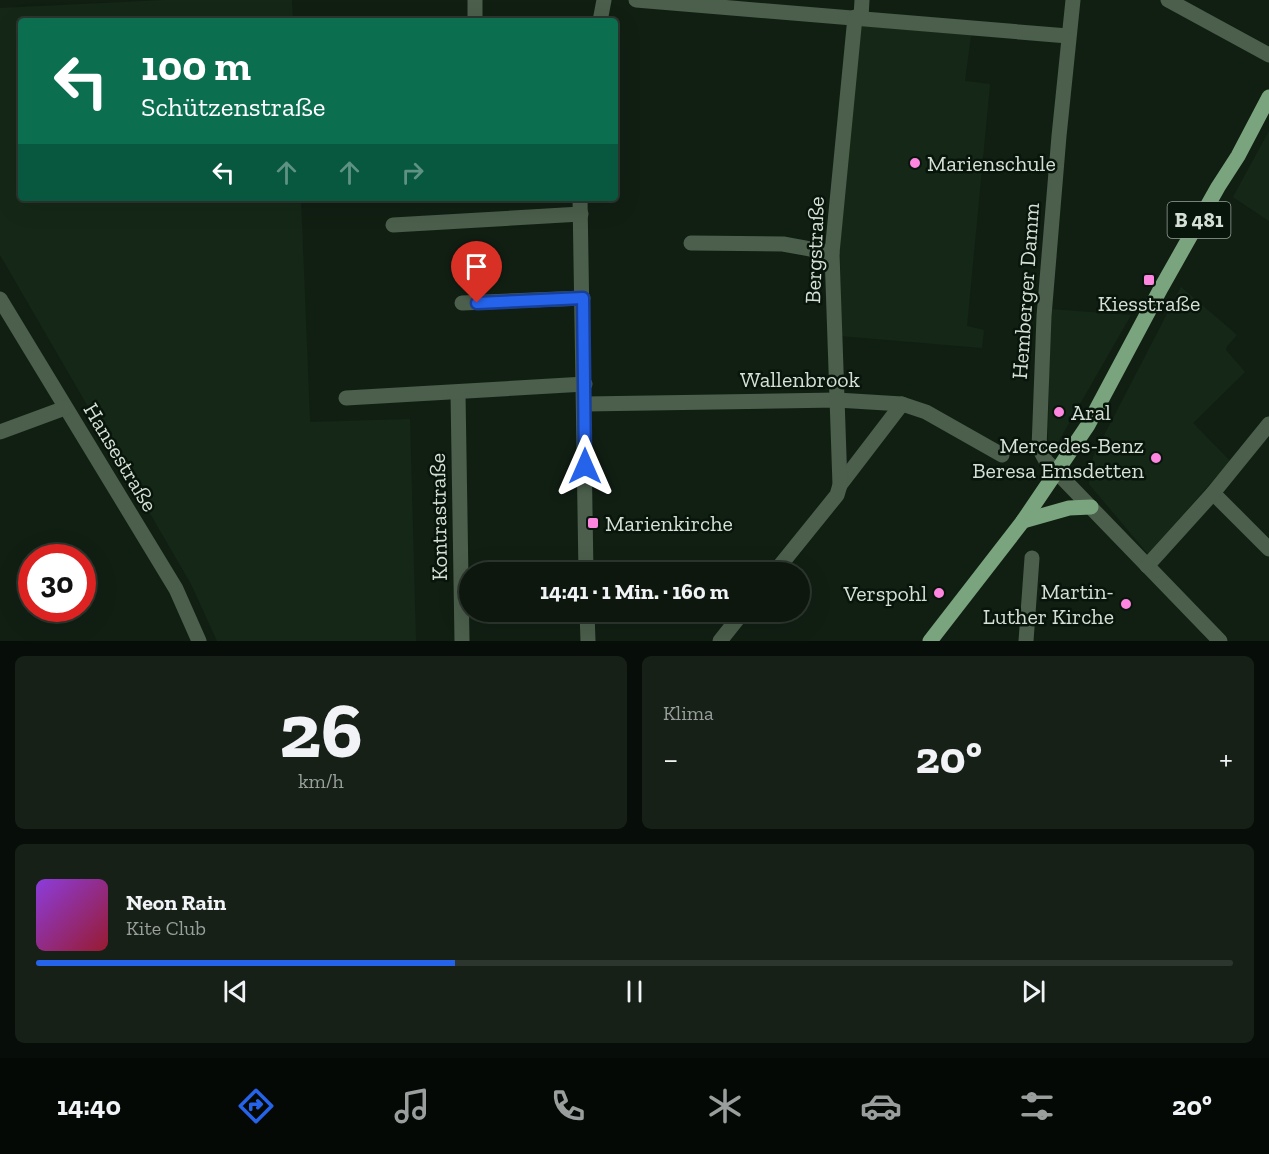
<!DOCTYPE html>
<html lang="de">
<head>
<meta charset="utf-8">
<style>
  :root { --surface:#0d170e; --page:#162017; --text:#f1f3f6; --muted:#9a9f9e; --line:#2d362e; --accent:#2563eb }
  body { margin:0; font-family:"Zilla Slab",serif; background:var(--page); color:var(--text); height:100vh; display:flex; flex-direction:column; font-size:22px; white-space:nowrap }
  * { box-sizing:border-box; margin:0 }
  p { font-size:20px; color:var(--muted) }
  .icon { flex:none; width:33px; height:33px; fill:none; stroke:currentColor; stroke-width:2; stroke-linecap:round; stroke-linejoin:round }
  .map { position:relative; height:641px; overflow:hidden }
  .side { display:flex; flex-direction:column; gap:15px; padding:15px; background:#070d08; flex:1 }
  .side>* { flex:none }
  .guide { position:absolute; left:18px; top:18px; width:600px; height:183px; border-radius:6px; box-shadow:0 6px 24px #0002,0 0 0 2px var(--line); background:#0b6e4f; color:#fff; overflow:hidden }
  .speed { position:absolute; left:18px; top:544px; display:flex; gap:12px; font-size:30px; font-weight:700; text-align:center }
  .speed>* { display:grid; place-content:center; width:78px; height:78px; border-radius:50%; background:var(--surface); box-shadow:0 6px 24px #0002,0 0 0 2px var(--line); line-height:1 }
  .speed .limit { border:9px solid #d22; background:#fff; color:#111 }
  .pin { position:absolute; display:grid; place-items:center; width:51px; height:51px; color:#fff; margin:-62px -26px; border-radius:50% 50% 50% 0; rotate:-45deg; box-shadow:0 0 6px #0007 }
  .pin .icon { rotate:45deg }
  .me { position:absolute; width:66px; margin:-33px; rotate:0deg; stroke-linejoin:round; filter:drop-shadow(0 0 4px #0008) }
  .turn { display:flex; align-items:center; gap:21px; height:126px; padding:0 24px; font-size:27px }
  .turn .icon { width:78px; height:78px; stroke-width:2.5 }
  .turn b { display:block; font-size:42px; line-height:51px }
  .lanes { display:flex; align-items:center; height:57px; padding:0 24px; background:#0003; justify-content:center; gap:30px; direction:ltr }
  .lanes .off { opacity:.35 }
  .big { font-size:45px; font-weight:700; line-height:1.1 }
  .side .tile { flex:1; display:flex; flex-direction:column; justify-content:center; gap:9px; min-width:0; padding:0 21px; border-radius:9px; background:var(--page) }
  .side .dial { align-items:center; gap:0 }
  .dial b { font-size:78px; line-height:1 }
  .song { display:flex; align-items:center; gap:18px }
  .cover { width:72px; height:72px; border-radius:9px; background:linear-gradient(135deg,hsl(270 70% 55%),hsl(350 70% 35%)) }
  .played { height:6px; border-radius:3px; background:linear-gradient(90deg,var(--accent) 35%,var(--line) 35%) }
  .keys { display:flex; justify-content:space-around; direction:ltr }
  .heat { display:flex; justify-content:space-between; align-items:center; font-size:33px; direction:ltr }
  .side .tiles { flex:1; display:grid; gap:15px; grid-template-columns:1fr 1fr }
  .tile:last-child { grid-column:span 2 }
  .trip { position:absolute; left:459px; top:562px; width:351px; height:60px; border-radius:30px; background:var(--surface); box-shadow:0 6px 24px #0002,0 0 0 2px var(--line); font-weight:700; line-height:60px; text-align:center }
  .dock { display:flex; height:96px; justify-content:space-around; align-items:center; background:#050906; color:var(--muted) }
  .dock .icon { width:42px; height:42px }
  .dock .current { color:var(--accent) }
  .dock b { font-size:27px; color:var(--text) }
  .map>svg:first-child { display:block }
  .built { fill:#152817 }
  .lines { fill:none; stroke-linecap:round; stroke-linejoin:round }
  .minor { stroke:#4b5f4c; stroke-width:15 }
  .major { stroke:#7aa47e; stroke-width:15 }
  .route-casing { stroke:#184099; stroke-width:15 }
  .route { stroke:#2563eb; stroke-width:10 }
  .poi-dot { fill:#fe86e1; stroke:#08150a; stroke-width:2 }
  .labels { text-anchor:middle; stroke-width:5; stroke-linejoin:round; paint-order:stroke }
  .shield { fill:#08150a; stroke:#98a299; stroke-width:1.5 }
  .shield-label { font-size:21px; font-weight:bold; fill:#d6dfd6 }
  .poi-label { font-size:22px; fill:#d6dfd6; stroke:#08150a; text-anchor:start }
  .street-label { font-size:22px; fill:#d6dfd6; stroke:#08150a }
</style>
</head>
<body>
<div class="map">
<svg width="1269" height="641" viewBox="0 0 1269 641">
  <rect width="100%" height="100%" fill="#111f13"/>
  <g class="built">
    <path d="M 164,0 L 292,0 L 293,21 L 21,21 L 21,198 L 301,198 L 310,422 L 410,419 L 416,641 L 217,641 L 191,584 L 0,255 L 0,8 Z"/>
    <path d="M 861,26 L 971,35 L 965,81 L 990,84 L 967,326 L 984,330 L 982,348 L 841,336 L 840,242 Z"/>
    <path d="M 1269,131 L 1269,221 L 1233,197 Z"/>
    <path d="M 1181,287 L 1237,335 L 1227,346 L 1226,350 L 1245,372 L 1193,423 L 1230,461 L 1148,554 L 1089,484 L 1093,457 Z"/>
    <path d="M 1050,309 L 1131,315 L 1057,444 L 1048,440 Z"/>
  </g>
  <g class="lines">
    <g class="minor">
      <path d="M 475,0 L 475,21"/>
      <path d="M 636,0 L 1068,36"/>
      <path d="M 1073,0 L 1059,136 L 1044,316 L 1039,448 L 1046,461 L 1220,641"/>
      <path d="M 1168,0 L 1269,55"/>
      <path d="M 861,17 L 862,0"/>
      <path d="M 600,21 L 604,0"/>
      <path d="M 580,198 L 586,573"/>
      <path d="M 393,225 L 581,214"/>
      <path d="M 691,243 L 783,244 L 832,253"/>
      <path d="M 0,299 L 176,589 L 199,641"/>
      <path d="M 462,303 L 583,298"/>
      <path d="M 458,393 L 462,641"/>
      <path d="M 346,398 L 585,384"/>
      <path d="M 585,404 L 837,400 L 902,404 L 926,412 L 1002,455"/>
      <path d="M 0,432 L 65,408"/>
      <path d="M 840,485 L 902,404"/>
      <path d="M 1213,493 L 1269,549"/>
      <path d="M 1147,566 L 1213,493 L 1269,424"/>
      <path d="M 774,573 L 837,495 L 840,485 L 832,253 L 855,17"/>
      <path d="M 587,612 L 588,641"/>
      <path d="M 720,641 L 743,612"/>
      <path d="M 1026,641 L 1032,558"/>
    </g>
    <g class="major">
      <path d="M 1023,521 L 1069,508 L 1091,507"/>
      <path d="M 930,641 L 1023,521 L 1088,425 L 1161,288 L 1218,187 L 1238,156 L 1269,97"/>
    </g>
  </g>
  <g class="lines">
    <defs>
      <path id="route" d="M 477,303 L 583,298 L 585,466"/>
    </defs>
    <use href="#route" class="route-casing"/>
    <use href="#route" class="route"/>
  </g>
  <g class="poi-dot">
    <circle cx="915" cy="163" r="6"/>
    <rect x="1143" y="274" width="12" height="12" rx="3"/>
    <circle cx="1059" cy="412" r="6"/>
    <circle cx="1156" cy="458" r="6"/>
    <rect x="587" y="517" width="12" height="12" rx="3"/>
    <circle cx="939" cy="593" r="6"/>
    <circle cx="1126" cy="604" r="6"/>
  </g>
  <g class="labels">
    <rect class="shield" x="1167.5" y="202" width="63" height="36" rx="4.5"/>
    <g class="shield-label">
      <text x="1199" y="227">B 481</text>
    </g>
    <g class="poi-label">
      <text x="927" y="171">Marienschule</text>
      <text x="1149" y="311" text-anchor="middle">Kiesstraße</text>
      <text x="1071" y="420">Aral</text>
      <text x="1144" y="453" text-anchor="end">Mercedes-Benz<tspan x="1144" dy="25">Beresa Emsdetten</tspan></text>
      <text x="605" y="531">Marienkirche</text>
      <text x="1114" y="599" text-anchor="end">Martin-<tspan x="1114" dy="25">Luther Kirche</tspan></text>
      <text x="927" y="601" text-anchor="end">Verspohl</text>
    </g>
    <g class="street-label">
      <text transform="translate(814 250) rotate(-88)" y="8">Bergstraße</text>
      <text transform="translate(1025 291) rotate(-86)" y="8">Hemberger Damm</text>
      <text x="800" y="387">Wallenbrook</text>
      <text transform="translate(121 457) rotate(59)" y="8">Hansestraße</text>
      <text transform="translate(438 517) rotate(-91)" y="8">Kontrastraße</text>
    </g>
  </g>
</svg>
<div class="speed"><div class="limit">30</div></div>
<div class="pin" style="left:477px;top:303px;background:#d93025"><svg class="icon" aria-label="arrive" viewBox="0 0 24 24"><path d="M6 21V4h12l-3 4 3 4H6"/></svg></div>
<svg class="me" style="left:585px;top:466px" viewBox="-20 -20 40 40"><path d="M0-17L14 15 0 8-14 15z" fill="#2563eb" stroke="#fff" stroke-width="4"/></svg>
<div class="trip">14:41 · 1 Min. · 160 m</div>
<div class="guide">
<div class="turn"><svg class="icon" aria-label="left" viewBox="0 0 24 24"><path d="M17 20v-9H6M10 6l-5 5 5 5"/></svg><div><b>100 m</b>Schützenstraße</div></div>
<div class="lanes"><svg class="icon" aria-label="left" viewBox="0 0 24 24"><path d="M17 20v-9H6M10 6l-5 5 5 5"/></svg><svg class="icon off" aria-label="ahead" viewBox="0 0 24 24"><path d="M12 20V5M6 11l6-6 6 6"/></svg><svg class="icon off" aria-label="ahead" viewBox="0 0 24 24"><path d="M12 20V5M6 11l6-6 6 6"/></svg><svg class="icon off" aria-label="right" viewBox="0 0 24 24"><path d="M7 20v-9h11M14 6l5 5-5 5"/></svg></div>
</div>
</div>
<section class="side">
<div class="tiles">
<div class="tile dial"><b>26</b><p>km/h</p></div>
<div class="tile"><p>Klima</p>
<div class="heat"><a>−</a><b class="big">20°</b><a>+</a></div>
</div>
<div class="tile">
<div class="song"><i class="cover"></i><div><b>Neon Rain</b><p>Kite Club</p></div></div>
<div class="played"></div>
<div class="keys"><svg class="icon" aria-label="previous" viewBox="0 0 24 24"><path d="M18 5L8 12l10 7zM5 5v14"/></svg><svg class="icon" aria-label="pause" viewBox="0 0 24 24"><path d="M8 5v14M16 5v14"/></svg><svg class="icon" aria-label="next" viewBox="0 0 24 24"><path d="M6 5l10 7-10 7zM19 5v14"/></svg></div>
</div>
</div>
</section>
<nav class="dock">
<b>14:40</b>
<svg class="icon current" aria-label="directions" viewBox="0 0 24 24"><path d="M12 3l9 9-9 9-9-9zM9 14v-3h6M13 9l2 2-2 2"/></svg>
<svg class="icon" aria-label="music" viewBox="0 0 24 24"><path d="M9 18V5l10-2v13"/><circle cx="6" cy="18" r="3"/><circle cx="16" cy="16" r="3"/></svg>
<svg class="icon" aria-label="phone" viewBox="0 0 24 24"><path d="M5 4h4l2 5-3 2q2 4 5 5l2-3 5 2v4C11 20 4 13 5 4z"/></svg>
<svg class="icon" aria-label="climate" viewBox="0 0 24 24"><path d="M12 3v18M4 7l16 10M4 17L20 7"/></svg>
<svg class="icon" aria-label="car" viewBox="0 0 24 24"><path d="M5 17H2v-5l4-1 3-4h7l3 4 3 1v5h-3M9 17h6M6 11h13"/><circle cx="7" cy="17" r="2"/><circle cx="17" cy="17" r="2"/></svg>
<svg class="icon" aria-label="filters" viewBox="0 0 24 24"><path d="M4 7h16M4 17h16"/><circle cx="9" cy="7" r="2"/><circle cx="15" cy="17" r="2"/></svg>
<b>20°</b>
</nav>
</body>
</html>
